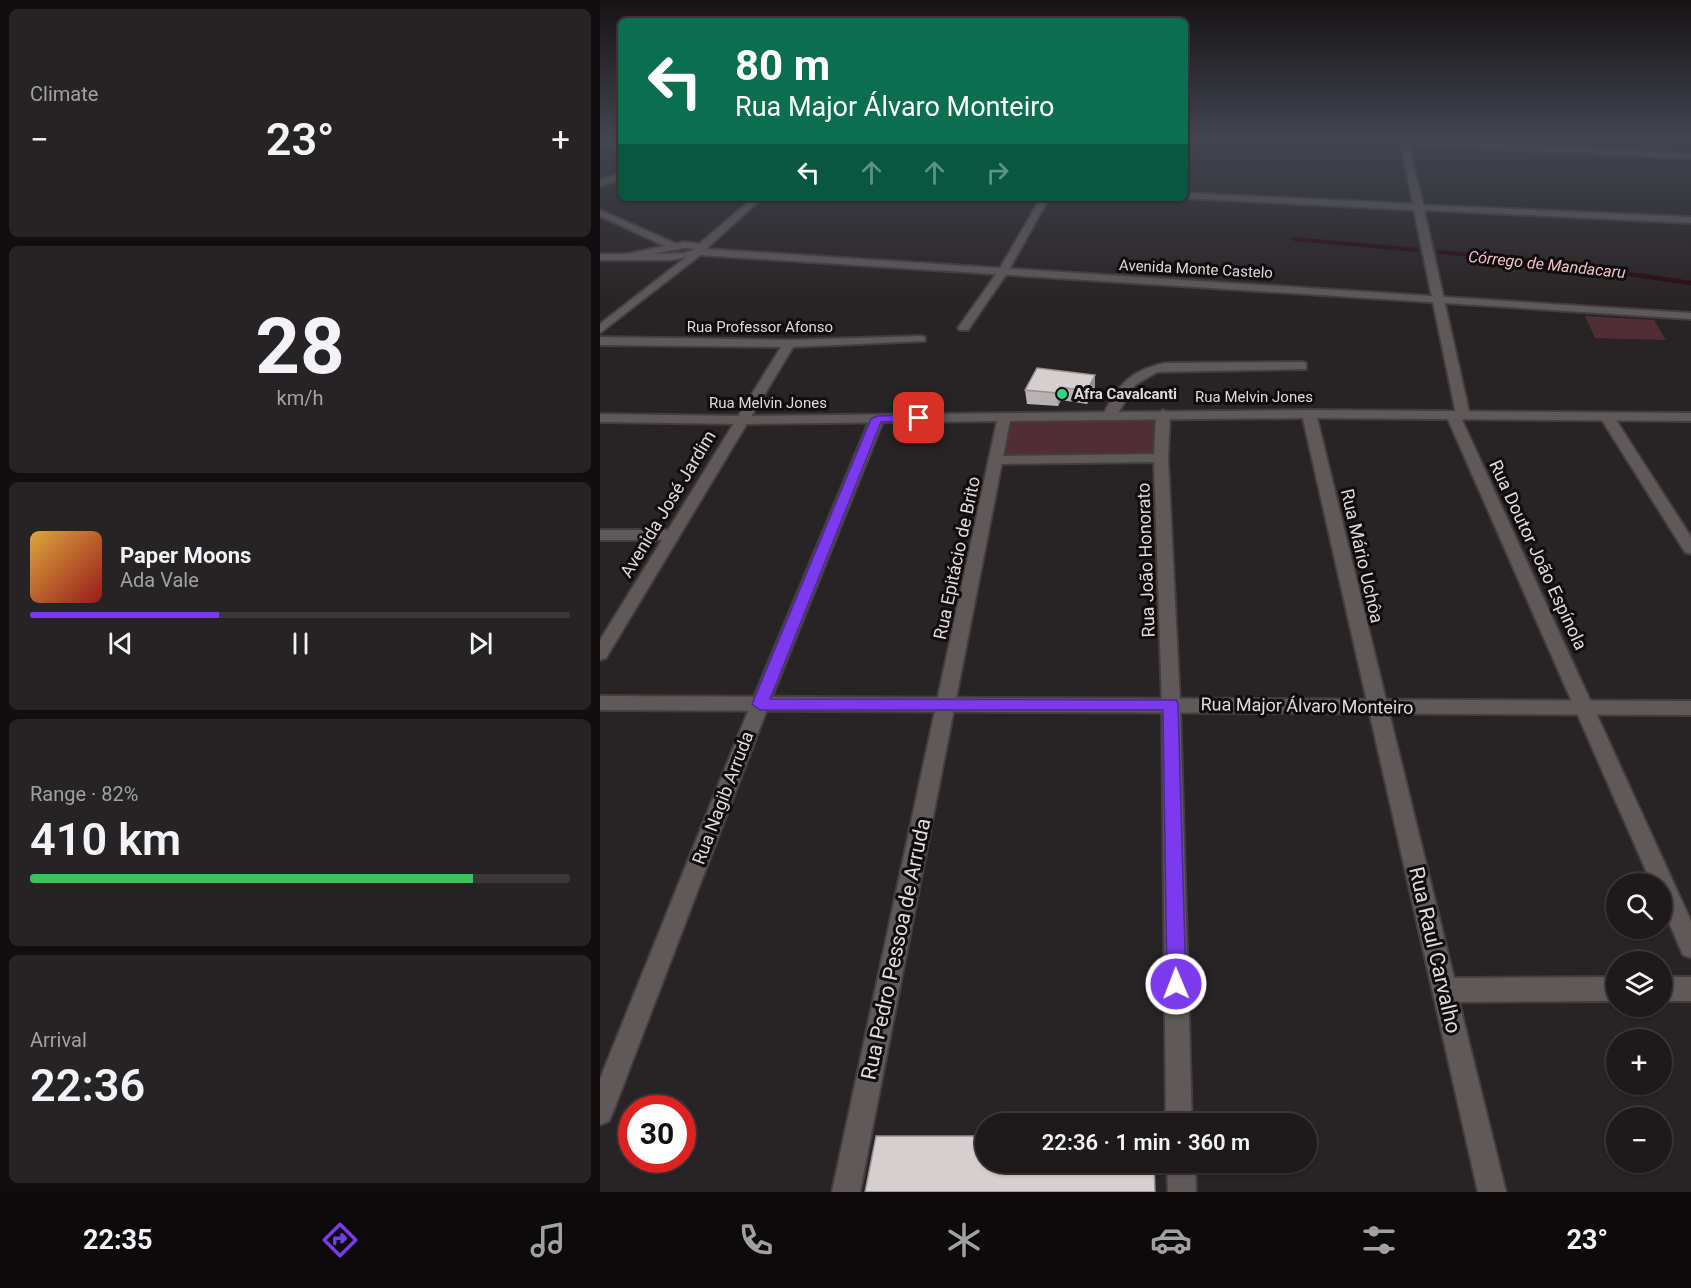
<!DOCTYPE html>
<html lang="en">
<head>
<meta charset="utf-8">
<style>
  :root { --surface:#1e1a1b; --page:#262324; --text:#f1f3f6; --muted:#a1a1a3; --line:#3c383a; --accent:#7c3aed }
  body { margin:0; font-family:Roboto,sans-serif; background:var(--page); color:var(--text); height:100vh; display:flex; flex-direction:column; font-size:22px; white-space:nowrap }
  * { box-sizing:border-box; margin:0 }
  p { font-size:20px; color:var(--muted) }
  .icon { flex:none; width:33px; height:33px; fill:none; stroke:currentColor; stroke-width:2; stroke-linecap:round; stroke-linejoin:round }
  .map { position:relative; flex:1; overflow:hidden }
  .side { display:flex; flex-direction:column; gap:9px; padding:9px; background:#100e0f; width:600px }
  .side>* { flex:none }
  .hud { position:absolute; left:18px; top:18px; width:570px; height:183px; border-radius:9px; box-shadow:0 2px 4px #0004,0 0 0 2px var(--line); background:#0b6e4f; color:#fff; overflow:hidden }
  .buttons { position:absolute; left:1006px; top:873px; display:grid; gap:12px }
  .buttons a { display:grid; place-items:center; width:66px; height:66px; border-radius:50%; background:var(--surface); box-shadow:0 2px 4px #0004,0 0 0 2px var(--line); font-size:30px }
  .speed { position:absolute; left:18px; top:1095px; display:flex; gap:12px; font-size:30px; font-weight:700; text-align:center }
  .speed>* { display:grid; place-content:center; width:78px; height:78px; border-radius:50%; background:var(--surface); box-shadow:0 2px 4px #0004,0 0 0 2px var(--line); line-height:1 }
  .speed .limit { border:9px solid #d22; background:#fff; color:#111 }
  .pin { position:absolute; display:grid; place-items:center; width:51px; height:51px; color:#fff; margin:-26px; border-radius:12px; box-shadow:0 3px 9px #0006 }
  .me { position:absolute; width:66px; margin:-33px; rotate:359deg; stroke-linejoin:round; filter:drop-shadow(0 0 4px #0008) }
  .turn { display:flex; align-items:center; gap:21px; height:126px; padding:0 18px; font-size:27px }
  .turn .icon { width:78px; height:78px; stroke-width:2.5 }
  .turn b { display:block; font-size:42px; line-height:51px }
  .lanes { display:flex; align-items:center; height:57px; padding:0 18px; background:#0003; justify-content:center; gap:30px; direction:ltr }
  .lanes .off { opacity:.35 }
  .big { font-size:45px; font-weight:600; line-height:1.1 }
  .side .card { flex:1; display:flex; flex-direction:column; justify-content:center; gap:9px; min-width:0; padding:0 21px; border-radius:9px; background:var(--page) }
  .side .dial { align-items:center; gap:0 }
  .dial b { font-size:78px; line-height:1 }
  .song { display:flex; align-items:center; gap:18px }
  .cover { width:72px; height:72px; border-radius:9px; background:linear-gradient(135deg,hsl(40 70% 55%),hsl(0 70% 35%)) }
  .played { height:6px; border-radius:3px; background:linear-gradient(90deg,var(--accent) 35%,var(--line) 35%) }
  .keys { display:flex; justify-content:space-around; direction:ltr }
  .heat { display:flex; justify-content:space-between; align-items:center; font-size:33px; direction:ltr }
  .charge { height:9px; border-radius:4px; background:linear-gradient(90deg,#34c759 82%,var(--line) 0) }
  .trip { position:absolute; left:375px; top:1113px; width:342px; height:60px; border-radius:30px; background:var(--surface); box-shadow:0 2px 4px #0004,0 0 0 2px var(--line); font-weight:600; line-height:60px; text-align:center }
  .tab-bar { display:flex; height:96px; justify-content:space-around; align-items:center; background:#0c0a0b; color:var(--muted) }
  .tab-bar .icon { width:42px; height:42px }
  .tab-bar .current { color:var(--accent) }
  .tab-bar b { font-size:27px; color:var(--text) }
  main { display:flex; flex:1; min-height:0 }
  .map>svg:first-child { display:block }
  .green { fill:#512e36 }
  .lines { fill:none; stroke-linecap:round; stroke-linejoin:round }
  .stream-far1 { stroke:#2a0913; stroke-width:4 }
  .stream { stroke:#2a0913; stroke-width:4.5 }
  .minor-casing { stroke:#423e3f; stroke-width:4 }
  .tertiary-casing { stroke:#423e3f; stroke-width:4 }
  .secondary-casing { stroke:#423e3f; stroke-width:4 }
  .minor { fill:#5f595a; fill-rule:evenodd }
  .tertiary { fill:#5f595a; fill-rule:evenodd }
  .secondary { fill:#5f595a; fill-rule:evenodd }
  .wall { fill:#b8b2b3 }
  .shaded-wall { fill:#969192 }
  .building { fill:#d6cfd0; stroke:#969192; stroke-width:1.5 }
  .route { fill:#7c3aed; stroke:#51269a; stroke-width:1.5 }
  .poi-dot { fill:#2ed883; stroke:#0f0d0d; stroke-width:2 }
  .labels { text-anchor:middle; stroke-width:6; stroke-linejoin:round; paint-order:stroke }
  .far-street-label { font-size:15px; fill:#dfdbdc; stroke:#0f0d0d }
  .far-poi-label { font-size:15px; font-weight:bold; fill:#dfdbdc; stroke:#0f0d0d; text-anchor:start }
  .far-water-label { font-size:16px; font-style:italic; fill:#f9bfca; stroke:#0f0d0d }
  .street-label { font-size:18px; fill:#dfdbdc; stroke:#0f0d0d }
  .near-street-label { font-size:21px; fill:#dfdbdc; stroke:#0f0d0d }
</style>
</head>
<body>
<main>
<section class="side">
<div class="card"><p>Climate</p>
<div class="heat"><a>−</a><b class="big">23°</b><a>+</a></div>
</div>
<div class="card dial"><b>28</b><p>km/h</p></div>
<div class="card">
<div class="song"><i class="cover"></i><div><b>Paper Moons</b><p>Ada Vale</p></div></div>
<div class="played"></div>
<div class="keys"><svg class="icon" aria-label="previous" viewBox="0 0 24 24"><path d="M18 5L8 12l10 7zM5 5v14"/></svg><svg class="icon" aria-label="pause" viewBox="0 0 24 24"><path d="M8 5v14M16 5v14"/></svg><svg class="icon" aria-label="next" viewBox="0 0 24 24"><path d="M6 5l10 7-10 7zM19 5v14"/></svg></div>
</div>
<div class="card"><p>Range · 82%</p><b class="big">410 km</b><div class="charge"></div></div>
<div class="card"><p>Arrival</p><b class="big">22:36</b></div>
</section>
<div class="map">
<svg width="1091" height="1192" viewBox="0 0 1091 1192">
  <rect width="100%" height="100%" fill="#282324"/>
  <g class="green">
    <path d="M 985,316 L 1054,320 L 1066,340 L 995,338 Z"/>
    <path d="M 563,414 L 561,458 L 397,460 L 409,418 Z"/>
  </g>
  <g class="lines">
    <g class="stream-far1">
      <path d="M 694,239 L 817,250"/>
      <path d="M 839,252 L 926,260"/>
    </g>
    <path class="stream" d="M 908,258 C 970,263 1030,275 1091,283"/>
    <defs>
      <g id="minor">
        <path d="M 735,139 L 808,139 L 1091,154 L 1091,158 L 809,145 L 823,205 L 1091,217 L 1091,223 L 824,210 L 870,416 L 862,420 L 1091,921 L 1091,958 L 1083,955 L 1062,906 L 1062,884 L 1052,884 L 847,417 L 856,414 L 814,210 L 582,198 L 585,198 L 585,193 L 813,204 L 801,144 Z"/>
        <path d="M 0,141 L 21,146 L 21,150 L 0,145 Z"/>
        <path d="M 21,173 L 21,179 L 0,186 L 0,180 Z"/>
        <path d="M 441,198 L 449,198 L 407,273 L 368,330 L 360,330 L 358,328 L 397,273 Z"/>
        <path d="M 0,210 L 79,245 L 80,247 L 71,249 L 0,216 Z"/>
        <path d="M 321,336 L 325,337 L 325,341 L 193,347 L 6,658 L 0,660 L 0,640 L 62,540 L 0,540 L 0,530 L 68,530 L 181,347 L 0,345 L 0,337 L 189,340 Z"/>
        <path d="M 702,362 L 706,363 L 706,369 L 557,372 L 535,385 L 515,418 L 505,418 L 503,415 C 519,383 530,371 565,363 Z"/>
        <path d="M 563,410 L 570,414 L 568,458 L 580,704 L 592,1124 L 566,1124 L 562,704 L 554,462 L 397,464 L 390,460 L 397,456 L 554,454 L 556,414 Z"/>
        <path d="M 709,410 L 716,414 L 854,978 L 1017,977 L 1017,1001 L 859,1002 L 906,1192 L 878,1192 L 702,414 Z"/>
        <path d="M 1007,413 L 1014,417 L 1091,537 L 1091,554 L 1085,552 L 1000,417 Z"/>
        <path d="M 277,415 L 284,419 L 169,704 L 13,1112 L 9,1121 L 0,1125 L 0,1079 L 151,704 L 270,419 Z"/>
        <rect x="1062" y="977" width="29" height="24"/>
        <path d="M 567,1162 L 595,1162 L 596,1192 L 568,1192 Z"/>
      </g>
      <g id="tertiary">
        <path d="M 153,198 L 162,198 L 106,249 L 98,249 L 98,245 Z"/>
        <path d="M 94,251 L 103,253 L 0,333 L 0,324 Z"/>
        <path d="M 709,410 L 1091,413 L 1091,421 L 709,418 L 410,421 L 260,1192 L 232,1192 L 397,421 L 142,424 L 0,422 L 0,414 L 142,416 Z"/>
      </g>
      <g id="secondary">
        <path d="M 84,242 L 103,244 L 107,249 L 1091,313 L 1091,319 L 99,255 L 70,260 L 0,260 L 0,254 L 27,254 ZM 84,248 L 95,249 L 84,253 L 53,254 Z"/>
        <path d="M 0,696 L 1091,701 L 1091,715 L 0,710 Z"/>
      </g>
    </defs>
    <use href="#minor" class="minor-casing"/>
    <use href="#tertiary" class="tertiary-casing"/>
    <use href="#secondary" class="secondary-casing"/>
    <use href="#minor" class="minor"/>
    <use href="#tertiary" class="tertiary"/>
    <use href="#secondary" class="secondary"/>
  </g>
  <path class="wall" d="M 437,368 L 495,388 L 487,404 L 461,400 L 458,406 L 427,404 L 425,390 Z"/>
  <g class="shaded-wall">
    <path d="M 495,375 L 495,388 L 487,404 L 487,391 Z"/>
    <path d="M 460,387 L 461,400 L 458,406 L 457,393 Z"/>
  </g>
  <g class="building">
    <path d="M 437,368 L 495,375 L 487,391 L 460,387 L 457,393 L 425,390 Z"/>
    <path d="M 276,1136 L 386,1136 L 386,1162 L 554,1162 L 555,1192 L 265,1192 Z"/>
  </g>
  <linearGradient id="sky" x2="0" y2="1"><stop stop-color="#161314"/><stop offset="0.45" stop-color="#424550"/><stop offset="1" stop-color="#424550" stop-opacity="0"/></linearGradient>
  <rect width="1091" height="306" fill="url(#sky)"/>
  <path class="route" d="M 319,415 L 324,418 L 323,421 L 281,422 L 170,699 L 576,700 L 578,704 L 586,984 L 583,991 L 576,993 L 569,991 L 567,984 L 563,710 L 160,710 L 152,704 L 271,419 L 277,416 Z"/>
  <circle class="poi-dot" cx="462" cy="394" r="6"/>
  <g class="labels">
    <g class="far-street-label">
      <text transform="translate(596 269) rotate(3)" y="5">Avenida Monte Castelo</text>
      <text x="160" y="332">Rua Professor Afonso</text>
      <text x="654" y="402">Rua Melvin Jones</text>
      <text x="168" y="408">Rua Melvin Jones</text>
    </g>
    <g class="far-poi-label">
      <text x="474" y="399">Afra Cavalcanti</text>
    </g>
    <g class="far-water-label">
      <text transform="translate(947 264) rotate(6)" y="6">Córrego de Mandacaru</text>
    </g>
    <g class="street-label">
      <text transform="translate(68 504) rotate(-59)" y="6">Avenida José Jardim</text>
      <text transform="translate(938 555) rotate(65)" y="6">Rua Doutor João Espínola</text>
      <text transform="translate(762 556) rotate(77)" y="6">Rua Mário Uchôa</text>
      <text transform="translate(357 558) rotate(-78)" y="6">Rua Epitácio de Brito</text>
      <text transform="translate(546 560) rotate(-92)" y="6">Rua João Honorato</text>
      <text transform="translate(707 706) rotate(1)" y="6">Rua Major Álvaro Monteiro</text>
      <text transform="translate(123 798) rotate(-69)" y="6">Rua Nagib Arruda</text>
    </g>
    <g class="near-street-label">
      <text transform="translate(296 949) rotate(-78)" y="7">Rua Pedro Pessoa de Arruda</text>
      <text transform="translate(835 950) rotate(77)" y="7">Rua Raul Carvalho</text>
    </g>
  </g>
</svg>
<div class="buttons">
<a><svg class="icon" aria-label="search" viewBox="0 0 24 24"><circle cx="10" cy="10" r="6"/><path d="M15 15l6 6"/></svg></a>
<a><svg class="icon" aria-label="layers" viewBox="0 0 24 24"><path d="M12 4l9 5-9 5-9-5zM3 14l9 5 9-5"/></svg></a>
<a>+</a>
<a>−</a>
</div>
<div class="speed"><div class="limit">30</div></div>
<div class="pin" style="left:319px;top:418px;background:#d93025"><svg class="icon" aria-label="arrive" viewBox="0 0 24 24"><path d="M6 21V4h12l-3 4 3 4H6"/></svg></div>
<svg class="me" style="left:576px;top:984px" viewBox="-20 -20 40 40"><circle r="17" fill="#7c3aed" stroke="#fff" stroke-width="3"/><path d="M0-11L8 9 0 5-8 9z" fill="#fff"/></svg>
<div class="trip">22:36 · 1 min · 360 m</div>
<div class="hud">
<div class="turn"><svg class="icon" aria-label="left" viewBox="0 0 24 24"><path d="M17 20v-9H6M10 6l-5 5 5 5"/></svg><div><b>80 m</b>Rua Major Álvaro Monteiro</div></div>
<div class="lanes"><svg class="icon" aria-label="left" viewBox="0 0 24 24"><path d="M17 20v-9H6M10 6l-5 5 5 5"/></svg><svg class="icon off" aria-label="ahead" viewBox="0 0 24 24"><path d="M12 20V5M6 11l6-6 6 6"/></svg><svg class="icon off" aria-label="ahead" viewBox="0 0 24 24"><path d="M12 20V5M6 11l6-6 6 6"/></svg><svg class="icon off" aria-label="right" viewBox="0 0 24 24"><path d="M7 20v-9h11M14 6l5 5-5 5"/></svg></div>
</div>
</div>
</main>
<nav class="tab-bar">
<b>22:35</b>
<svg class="icon current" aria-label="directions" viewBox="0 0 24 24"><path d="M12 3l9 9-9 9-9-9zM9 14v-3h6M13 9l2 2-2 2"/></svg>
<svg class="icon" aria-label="music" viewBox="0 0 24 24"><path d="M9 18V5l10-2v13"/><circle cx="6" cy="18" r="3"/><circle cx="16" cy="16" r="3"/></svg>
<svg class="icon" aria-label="phone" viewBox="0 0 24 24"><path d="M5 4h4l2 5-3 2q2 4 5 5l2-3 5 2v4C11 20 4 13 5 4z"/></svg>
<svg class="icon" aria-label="climate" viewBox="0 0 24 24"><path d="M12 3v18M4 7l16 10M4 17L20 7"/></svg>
<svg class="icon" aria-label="car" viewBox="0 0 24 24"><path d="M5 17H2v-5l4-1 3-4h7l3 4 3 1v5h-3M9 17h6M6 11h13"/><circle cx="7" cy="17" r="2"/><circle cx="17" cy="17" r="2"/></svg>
<svg class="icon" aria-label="filters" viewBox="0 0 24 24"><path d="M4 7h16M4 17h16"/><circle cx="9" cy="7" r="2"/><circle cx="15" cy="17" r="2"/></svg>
<b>23°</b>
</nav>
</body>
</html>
